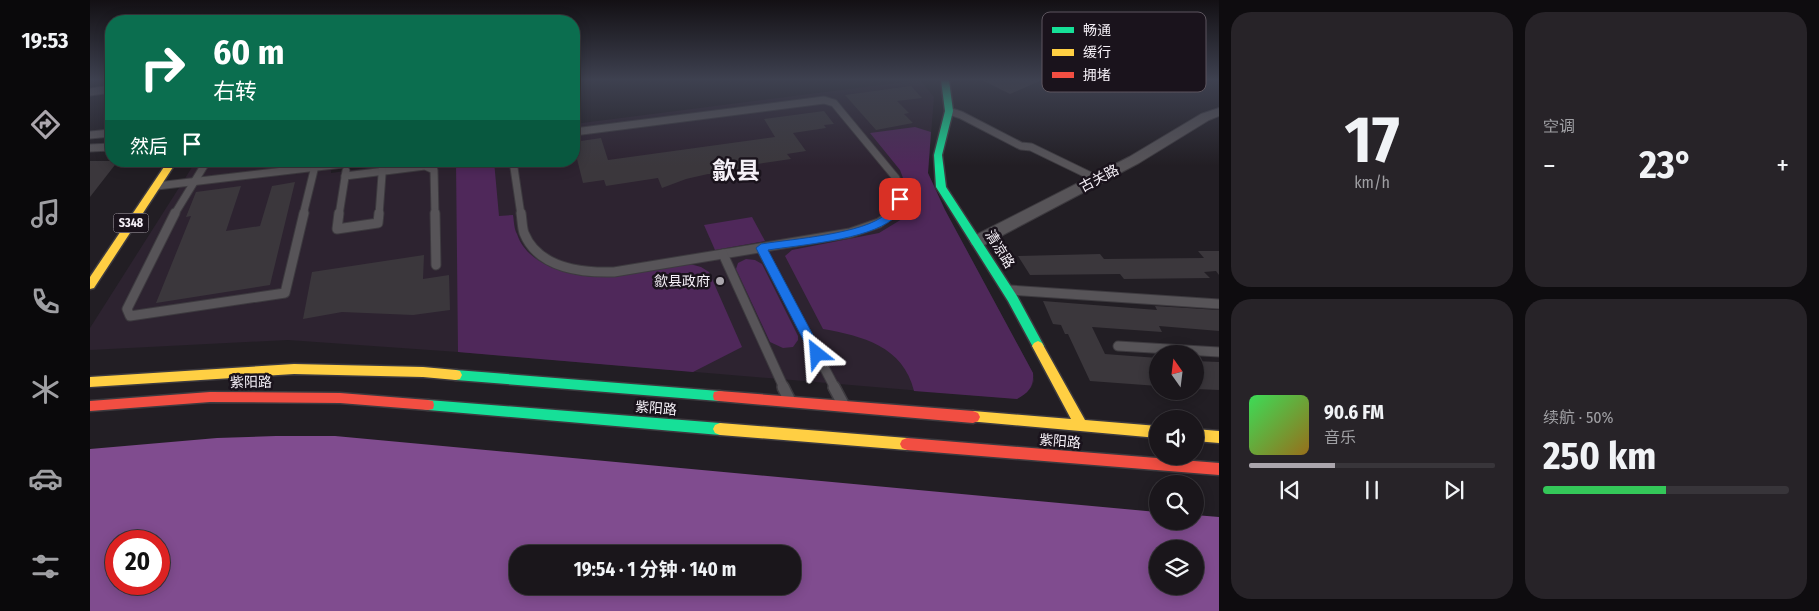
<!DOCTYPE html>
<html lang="zh">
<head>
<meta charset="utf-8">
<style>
  :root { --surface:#1a161b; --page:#272328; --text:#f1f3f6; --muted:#9f9fa3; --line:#38353a; --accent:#aba6ad }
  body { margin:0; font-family:"Fira Sans Condensed","Noto Sans SC",sans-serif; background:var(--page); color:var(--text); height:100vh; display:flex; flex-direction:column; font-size:19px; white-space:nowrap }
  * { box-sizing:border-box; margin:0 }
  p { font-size:16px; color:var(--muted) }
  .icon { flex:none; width:28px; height:28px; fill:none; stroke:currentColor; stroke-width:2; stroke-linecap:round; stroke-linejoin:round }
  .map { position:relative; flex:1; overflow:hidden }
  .drawer { display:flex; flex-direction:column; gap:12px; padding:12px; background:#0e0c0f; width:600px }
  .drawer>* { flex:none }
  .top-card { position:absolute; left:15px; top:15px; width:475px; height:152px; border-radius:20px; box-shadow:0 2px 12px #0003,0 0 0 1px var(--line); background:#0b6e4f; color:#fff; overflow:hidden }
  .needle { width:32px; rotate:346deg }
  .buttons { position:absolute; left:1059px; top:345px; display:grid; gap:10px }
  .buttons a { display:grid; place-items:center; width:55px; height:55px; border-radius:50%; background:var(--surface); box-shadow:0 2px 12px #0003,0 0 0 1px var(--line); font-size:25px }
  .speed { position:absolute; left:15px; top:530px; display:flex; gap:10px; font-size:25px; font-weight:700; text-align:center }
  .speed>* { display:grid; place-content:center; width:65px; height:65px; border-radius:50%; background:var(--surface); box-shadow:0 2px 12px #0003,0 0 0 1px var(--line); line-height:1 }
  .speed .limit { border:8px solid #d22; background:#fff; color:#111 }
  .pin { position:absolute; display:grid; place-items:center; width:42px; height:42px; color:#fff; margin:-21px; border-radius:10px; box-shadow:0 2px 8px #0006 }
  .me { position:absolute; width:55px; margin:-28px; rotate:332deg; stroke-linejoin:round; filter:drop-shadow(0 0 4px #0008) }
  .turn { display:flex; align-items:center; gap:18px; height:105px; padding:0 25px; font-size:22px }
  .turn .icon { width:65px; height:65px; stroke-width:2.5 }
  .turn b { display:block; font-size:35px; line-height:42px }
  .then { display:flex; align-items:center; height:48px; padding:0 25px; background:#0003; gap:10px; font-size:19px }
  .big { font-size:38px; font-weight:700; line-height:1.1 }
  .drawer .widget { flex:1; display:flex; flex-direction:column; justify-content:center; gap:8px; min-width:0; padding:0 18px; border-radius:20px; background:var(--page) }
  .drawer .dial { align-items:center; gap:0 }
  .dial b { font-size:65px; line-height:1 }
  .song { display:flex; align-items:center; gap:15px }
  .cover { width:60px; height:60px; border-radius:8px; background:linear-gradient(135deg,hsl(130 70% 55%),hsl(40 70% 35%)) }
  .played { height:5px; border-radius:2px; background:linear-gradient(90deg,var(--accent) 35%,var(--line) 35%) }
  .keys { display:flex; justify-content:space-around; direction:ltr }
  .heat { display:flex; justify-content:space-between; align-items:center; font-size:28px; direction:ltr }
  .charge { height:8px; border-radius:4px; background:linear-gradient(90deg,#34c759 50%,var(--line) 0) }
  .drawer .tiles { flex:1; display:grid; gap:12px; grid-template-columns:repeat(2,1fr) }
  .trip { position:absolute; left:419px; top:545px; width:292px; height:50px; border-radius:20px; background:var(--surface); box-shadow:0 2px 12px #0003,0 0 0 1px var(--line); font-weight:700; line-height:50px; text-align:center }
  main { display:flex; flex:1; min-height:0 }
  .tab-bar { display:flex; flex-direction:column; width:90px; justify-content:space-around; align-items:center; background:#0a090b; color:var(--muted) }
  .tab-bar .icon { width:35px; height:35px }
  .tab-bar .selected { color:var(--accent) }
  .tab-bar b { font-size:22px; color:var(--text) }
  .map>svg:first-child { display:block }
  .built { fill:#2d2330 }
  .green { fill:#4f285a }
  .water { fill:#804c8f; fill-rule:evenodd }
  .building { fill:#3b373c }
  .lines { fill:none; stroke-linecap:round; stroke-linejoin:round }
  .lane-far2-casing { stroke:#3d3a3f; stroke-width:9 }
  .lane-far1-casing { stroke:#3d3a3f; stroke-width:11 }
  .lane-casing { stroke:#3d3a3f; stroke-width:14 }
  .street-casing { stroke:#3d3a3f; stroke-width:2 }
  .fast-casing { stroke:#3d3a3f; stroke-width:3 }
  .slow-casing { stroke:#3d3a3f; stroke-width:3 }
  .jam-casing { stroke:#3d3a3f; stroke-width:3 }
  .lane-far2 { stroke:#575458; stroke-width:7 }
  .lane-far1 { stroke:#575458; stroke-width:9 }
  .lane { stroke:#575458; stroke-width:11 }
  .street { fill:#575458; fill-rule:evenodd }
  .fast { fill:#16e098; fill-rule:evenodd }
  .slow { fill:#ffcf43; fill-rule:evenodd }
  .jam { fill:#f24e42; fill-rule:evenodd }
  .route { fill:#1a73e8; stroke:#114b97 }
  .poi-dot { fill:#aba6ad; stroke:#1a131c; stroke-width:2 }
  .labels { text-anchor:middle; stroke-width:5; stroke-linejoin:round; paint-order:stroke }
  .shield { fill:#1a131c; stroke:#b3aeb5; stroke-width:1 }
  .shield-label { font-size:12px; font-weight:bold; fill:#f5f0f7 }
  .street-label { font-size:14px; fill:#f5f0f7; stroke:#1a131c }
  .poi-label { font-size:14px; fill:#f5f0f7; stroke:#1a131c; text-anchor:end }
  .town-label { font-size:24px; font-weight:bold; fill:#f5f0f7; stroke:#1a131c }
  .key { fill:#1a131c; stroke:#5c555e; stroke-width:1 }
  .key-label { font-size:14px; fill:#f5f0f7 }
</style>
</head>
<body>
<main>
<nav class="tab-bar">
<b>19:53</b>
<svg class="icon selected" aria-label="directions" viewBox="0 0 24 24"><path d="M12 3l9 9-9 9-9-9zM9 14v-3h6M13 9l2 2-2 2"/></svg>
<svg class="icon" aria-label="music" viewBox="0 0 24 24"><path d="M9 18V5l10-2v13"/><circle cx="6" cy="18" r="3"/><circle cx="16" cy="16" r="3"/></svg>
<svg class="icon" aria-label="phone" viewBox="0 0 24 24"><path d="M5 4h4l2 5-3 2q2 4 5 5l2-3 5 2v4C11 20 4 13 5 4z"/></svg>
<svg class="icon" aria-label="climate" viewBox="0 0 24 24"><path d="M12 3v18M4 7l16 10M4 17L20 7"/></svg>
<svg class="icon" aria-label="car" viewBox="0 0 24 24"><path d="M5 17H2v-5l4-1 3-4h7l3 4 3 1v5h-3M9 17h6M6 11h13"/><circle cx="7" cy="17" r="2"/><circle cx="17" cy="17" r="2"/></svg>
<svg class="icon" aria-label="filters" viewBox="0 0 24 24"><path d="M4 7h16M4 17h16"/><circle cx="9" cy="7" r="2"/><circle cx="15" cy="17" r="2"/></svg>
</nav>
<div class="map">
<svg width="1129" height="611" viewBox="0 0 1129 611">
  <rect width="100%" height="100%" fill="#221e24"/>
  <path class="built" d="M 830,80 L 844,97 L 838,173 L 855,210 L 943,373 L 944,381 L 941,388 L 927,399 L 368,352 L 198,340 L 0,350 L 0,328 L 106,161 L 253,161 L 242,163 L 241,173 L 324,161 L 484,161 L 484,124 Z"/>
  <g class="green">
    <path d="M 825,127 L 841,132 L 838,173 L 855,210 L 943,373 C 944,386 939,393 927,399 L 824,391 C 813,346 772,336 733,329 L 695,256 L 702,250 L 789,233 L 812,219 L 820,203 L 819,194 L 810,170 L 780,133 Z"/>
    <path d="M 366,161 L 404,161 L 409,216 L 423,215 C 424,221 424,229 427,234 C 437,265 478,275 506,277 L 600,264 L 611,267 L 619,272 L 652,347 L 603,372 L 368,352 Z"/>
    <path d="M 662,217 L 675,241 L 625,250 L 614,225 Z"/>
    <path d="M 656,259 L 665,260 L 672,264 L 708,336 L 708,340 L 703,347 L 693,348 L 680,342 L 646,269 L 648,263 Z"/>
  </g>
  <path class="water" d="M 186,436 L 245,436 L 1067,512 L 1068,521 L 1105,521 L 1105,515 L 1129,517 L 1129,611 L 0,611 L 0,449 L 127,438 ZM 26,541 L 69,541 L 69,584 L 26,584 ZM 1068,549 L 1105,549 L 1105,586 L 1068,586 ZM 428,554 L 702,554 L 702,586 L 428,586 Z"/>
  <g class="building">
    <path d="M 892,80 L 952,80 L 920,94 Z"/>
    <path d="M 821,86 L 832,98 L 807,101 L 819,113 L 814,114 L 823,123 L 786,130 L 755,95 Z"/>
    <path d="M 734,111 L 744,124 L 734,125 L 736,128 L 703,133 L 716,151 L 697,154 L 701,159 L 661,165 L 666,174 L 618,174 L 596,179 L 572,188 L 568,178 L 516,186 L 514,180 L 493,183 L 487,159 L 484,160 L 484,142 L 511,138 L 518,160 L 685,137 L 674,119 Z"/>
    <path d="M 0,161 L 28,161 L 0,197 Z"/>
    <path d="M 205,182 L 180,285 L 66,303 L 101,216 L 96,217 L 106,192 L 151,186 L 136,231 L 170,226 L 182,186 Z"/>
    <path d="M 1108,251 L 1129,251 L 1129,275 L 1126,271 L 1114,272 L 1120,278 L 1034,279 L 1030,274 L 940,275 L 928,256 L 1010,254 L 1014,259 L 1114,258 Z"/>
    <path d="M 334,255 L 333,279 L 359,275 L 360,310 L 323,315 L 252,312 L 213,319 L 222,272 Z"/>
    <path d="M 953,301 L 1067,310 L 1065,306 L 1129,310 L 1129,331 L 1069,326 L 1072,332 L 1002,327 L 1015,354 L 1068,358 L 1068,386 L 1000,381 L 978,334 L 975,334 L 971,325 L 963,324 Z"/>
    <path d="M 1105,361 L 1129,362 L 1129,390 L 1105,389 Z"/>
  </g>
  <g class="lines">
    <defs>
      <g id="lane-far2">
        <path d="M 0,92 L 21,89"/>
        <path d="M 859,111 L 871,115 L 931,146 L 941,147 L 1007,179"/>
        <path d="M 484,132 L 734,100 L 744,103 L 806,178 C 810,192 811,203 801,215"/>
        <path d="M 0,135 L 21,133"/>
        <path d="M 0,148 L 21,147"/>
        <path d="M 423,161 L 431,215"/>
        <path d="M 255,176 L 335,166 L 344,170 L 345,215"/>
        <path d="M 67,186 L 278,161"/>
        <path d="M 84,215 L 117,161"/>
        <path d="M 213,215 L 225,166 L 228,161"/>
        <path d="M 249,215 L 256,171"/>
        <path d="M 289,215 L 293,161"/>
      </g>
      <g id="lane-far1">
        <path d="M 85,213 L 37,309 L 40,316 L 195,293 L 214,213"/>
        <path d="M 249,213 L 247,229 L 288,223 L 289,213"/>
        <path d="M 345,213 L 346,265"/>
        <path d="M 431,213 C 432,219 432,227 434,233 C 448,268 491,273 524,272 L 760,233 L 789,223 L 802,213"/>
        <path d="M 671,248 L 745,388"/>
        <path d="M 633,254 L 694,388"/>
        <path d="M 920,290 L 1129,304"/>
        <path d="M 1028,346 L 1129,352"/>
      </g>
      <g id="lane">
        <path d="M 693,387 L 699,399"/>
        <path d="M 744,387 L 753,404"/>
      </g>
      <path id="street" d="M 1129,108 L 1129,116 L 1119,120 L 1049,163 L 894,245 L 888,246 L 882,245 L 880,241 L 882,237 L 1039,157 L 1111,114 Z"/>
      <g id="fast">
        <path d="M 851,80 L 859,80 L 863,111 L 852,155 L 856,187 L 927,296 L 954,346 L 952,349 L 944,349 L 918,301 L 846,187 L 844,155 L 855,111 Z"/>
        <path d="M 366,370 L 629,391 L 634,392 L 635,396 L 634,400 L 629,401 L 366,380 L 362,379 L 360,375 L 362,371 Z"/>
        <path d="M 338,400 L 630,423 L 635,425 L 637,429 L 635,433 L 630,435 L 338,410 L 333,409 L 332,405 L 333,401 Z"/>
      </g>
      <g id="slow">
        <path d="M 78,161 L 87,161 L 4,288 L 0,289 L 0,277 Z"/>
        <path d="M 948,341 L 952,343 L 995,420 L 1068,426 L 1068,438 L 878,421 L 876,417 L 878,413 L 883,411 L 981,419 L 942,346 L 944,343 Z"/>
        <path d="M 204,364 L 333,367 L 366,370 L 370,371 L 372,375 L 370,379 L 366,380 L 333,377 L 204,374 L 0,387 L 0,377 Z"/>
        <path d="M 630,423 L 817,438 L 822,440 L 824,444 L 822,448 L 817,450 L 630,435 L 625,433 L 623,429 L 625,425 Z"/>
        <path d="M 1105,429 L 1129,431 L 1129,443 L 1105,441 Z"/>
      </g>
      <g id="jam">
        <path d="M 629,391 L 883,411 L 888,413 L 890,417 L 888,421 L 883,423 L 629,401 L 624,400 L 623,396 L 624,392 Z"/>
        <path d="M 120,392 L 250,393 L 338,400 L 343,401 L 344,405 L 343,409 L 338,410 L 250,403 L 120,402 L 0,411 L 0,401 Z"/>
        <path d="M 817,438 L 1129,463 L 1129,475 L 817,450 L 812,448 L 810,444 L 812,440 Z"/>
      </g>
    </defs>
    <use href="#lane-far2" class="lane-far2-casing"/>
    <use href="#lane-far1" class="lane-far1-casing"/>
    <use href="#lane" class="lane-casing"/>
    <use href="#street" class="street-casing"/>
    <use href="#fast" class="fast-casing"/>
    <use href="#slow" class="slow-casing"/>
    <use href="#jam" class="jam-casing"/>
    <use href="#lane-far2" class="lane-far2"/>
    <use href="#lane-far1" class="lane-far1"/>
    <use href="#lane" class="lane"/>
    <use href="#street" class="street"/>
    <use href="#fast" class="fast"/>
    <use href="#slow" class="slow"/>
    <use href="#jam" class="jam"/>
  </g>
  <linearGradient id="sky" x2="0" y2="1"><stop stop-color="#131014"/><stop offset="0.48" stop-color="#3e4150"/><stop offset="1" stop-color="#3e4150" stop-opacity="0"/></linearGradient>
  <rect width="1129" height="166" fill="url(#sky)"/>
  <path class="route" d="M 810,196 L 815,199 C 812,206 808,214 803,219 C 777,240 710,245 678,250 L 733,354 L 731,357 L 722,357 L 666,248 L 671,244 C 702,239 774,234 796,214 C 801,209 803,203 807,197 Z"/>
  <circle class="poi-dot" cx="630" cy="281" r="5"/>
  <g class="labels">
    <rect class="shield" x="23.5" y="213.5" width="35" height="19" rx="4"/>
    <g class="shield-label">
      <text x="41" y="227">S348</text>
    </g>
    <g class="street-label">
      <text transform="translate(1009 178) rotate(-28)" y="5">古关路</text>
      <text transform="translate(910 249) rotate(58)" y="5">清凉路</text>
      <text transform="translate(161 382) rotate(-1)" y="5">紫阳路</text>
      <text transform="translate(566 408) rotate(5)" y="5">紫阳路</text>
      <text transform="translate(970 441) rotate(5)" y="5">紫阳路</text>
    </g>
    <g class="poi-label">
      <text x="620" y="286">歙县政府</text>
    </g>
    <g class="town-label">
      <text x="646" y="179">歙县</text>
    </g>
  </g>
  <rect x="952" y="12" width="164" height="80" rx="8" class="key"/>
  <rect x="962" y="27" width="22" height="6" fill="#16e098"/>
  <rect x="962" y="49" width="22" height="7" fill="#ffcf43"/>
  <rect x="962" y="72" width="22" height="6" fill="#f24e42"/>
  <g class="key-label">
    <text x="993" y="35">畅通</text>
    <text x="993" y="57">缓行</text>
    <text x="993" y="80">拥堵</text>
  </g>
</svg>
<div class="buttons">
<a><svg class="needle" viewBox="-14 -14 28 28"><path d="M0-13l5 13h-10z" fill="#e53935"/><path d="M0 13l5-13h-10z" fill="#9f9fa3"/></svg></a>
<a><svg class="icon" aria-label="sound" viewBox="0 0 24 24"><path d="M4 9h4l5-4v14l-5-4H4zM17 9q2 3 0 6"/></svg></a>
<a><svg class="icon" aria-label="search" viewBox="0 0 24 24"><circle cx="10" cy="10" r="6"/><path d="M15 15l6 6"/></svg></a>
<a><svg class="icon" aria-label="layers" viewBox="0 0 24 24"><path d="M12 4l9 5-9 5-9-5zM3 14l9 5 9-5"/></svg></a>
</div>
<div class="speed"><div class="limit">20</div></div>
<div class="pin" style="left:810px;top:199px;background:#d93025"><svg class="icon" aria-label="arrive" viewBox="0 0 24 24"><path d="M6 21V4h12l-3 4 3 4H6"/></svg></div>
<svg class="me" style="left:727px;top:354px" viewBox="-20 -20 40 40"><path d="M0-17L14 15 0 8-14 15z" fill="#1a73e8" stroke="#fff" stroke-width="4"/></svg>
<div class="trip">19:54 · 1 分钟 · 140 m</div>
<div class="top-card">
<div class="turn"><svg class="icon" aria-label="right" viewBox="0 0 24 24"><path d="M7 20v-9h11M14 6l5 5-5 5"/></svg><div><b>60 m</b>右转</div></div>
<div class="then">然后<svg class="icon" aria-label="arrive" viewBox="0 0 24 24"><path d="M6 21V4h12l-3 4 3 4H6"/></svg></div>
</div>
</div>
<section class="drawer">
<div class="tiles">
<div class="widget dial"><b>17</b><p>km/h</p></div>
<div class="widget"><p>空调</p>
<div class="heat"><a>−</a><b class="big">23°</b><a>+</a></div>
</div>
<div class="widget">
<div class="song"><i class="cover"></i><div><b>90.6 FM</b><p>音乐</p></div></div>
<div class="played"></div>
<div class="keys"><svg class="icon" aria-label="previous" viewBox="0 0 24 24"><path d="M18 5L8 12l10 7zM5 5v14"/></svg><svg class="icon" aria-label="pause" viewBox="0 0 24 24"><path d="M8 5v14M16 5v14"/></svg><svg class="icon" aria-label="next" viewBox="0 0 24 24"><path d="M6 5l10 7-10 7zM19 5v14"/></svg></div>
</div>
<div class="widget"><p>续航 · 50%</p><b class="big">250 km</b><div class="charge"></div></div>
</div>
</section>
</main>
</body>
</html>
